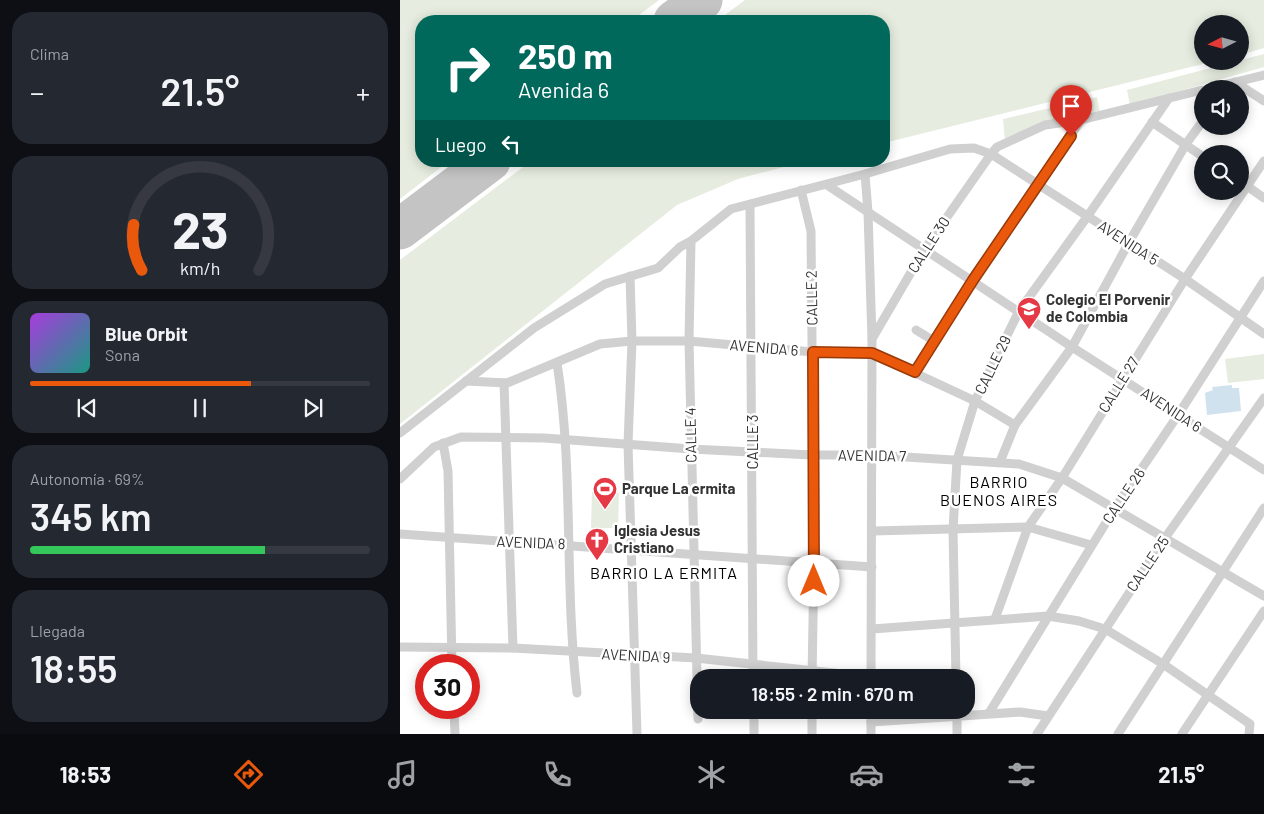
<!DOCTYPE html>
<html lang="es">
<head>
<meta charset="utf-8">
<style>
  :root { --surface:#171b24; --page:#242831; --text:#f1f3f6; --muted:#9ea1a6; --line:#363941; --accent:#ea580c }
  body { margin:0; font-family:Barlow,sans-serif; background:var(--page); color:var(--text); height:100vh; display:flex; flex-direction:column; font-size:19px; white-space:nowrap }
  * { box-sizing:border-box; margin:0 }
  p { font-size:16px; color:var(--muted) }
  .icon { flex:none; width:28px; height:28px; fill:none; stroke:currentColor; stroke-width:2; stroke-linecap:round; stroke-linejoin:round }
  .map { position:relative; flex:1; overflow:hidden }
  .side { display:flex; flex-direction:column; gap:12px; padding:12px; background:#0d0f14; width:400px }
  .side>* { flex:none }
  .hud { position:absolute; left:15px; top:15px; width:475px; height:152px; border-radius:20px; box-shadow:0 2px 12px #0003; background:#00695c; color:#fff; overflow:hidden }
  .needle { width:32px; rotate:264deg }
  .buttons { position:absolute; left:794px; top:15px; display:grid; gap:10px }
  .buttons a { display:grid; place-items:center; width:55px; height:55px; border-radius:50%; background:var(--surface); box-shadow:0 2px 12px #0003; font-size:25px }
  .speed { position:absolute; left:15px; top:654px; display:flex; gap:10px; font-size:25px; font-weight:700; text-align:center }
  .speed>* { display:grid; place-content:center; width:65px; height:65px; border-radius:50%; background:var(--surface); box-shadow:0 2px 12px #0003; line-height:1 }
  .speed .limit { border:8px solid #d22; background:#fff; color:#111 }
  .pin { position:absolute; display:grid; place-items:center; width:42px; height:42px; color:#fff; margin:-51px -21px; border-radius:50% 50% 50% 0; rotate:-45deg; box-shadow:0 0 5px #0007 }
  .pin .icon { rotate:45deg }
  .me { position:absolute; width:55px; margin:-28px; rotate:0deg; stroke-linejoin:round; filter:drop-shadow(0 0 4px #0008) }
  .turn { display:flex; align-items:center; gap:18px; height:105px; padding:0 20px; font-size:22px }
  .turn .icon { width:65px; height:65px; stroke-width:2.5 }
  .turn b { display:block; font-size:35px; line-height:42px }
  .then { display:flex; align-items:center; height:48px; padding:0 20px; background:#0003; gap:10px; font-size:19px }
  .big { font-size:38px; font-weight:600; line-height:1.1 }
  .side .card { flex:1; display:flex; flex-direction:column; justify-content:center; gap:8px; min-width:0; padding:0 18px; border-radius:20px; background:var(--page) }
  .side .dial { align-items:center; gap:0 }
  .dial svg { height:130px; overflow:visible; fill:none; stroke:var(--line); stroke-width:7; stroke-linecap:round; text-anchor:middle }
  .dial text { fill:var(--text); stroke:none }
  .song { display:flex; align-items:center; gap:15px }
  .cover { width:60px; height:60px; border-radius:8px; background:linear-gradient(135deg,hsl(280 70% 55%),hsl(170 70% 35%)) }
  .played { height:5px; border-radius:2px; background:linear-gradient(90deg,var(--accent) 65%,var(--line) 65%) }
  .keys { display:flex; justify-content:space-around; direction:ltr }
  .heat { display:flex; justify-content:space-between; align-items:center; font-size:28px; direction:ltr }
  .charge { height:8px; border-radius:4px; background:linear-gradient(90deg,#34c759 69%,var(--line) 0) }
  .trip { position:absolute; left:290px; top:669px; width:285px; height:50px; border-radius:20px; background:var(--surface); box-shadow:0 2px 12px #0003; font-weight:600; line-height:50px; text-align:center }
  .tabs { display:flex; height:80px; justify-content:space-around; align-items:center; background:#090b0e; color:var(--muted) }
  .tabs .icon { width:35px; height:35px }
  .tabs .selected { color:var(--accent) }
  .tabs b { font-size:22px; color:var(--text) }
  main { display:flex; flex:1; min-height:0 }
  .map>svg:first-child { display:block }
  .green { fill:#e6ecdf }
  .water { fill:#cfe2ee }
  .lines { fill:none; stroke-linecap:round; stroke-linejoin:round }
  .runway { stroke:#c4c4c4; stroke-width:41 }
  .minor { stroke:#d0d0d0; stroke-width:9 }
  .route-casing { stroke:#983908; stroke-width:12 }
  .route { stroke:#ea580c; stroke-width:9 }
  .labels { text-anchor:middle; stroke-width:5; stroke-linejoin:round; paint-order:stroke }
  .street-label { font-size:15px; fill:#333; stroke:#fff }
  .poi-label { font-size:15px; font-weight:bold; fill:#333; stroke:#fff; text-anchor:start }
  .neighbourhood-label { font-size:16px; letter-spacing:1px; fill:#000; stroke:#fff }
</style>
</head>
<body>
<main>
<section class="side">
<div class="card"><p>Clima</p>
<div class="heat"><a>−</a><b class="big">21.5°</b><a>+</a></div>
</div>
<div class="card dial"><svg viewBox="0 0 100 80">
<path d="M14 69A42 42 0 1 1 86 69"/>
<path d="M14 69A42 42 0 0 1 9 41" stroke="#ea580c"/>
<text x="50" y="56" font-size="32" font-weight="700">23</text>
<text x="50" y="72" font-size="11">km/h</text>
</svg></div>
<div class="card">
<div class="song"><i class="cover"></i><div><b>Blue Orbit</b><p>Sona</p></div></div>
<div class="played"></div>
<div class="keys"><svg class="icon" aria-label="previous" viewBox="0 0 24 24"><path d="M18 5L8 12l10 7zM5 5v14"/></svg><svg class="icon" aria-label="pause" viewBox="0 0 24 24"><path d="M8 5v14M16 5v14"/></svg><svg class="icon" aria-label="next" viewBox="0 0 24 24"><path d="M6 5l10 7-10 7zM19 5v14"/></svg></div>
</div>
<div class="card"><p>Autonomía · 69%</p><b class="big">345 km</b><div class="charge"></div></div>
<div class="card"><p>Llegada</p><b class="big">18:55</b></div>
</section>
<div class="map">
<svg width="864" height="734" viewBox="0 0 864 734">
  <rect width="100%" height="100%" fill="#fff"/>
  <g class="green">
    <path d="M 0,0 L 259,0 L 231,21 L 21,21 L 21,161 L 49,161 L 0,199 Z"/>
    <path d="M 345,0 L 864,0 L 864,48 L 840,55 L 840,24 L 802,24 L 802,61 L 815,61 L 484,143 L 484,21 L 317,21 Z"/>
    <path d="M 864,54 L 864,67 L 730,105 L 727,90 Z"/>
    <path d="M 697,97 L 700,112 L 605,141 L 603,119 Z"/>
    <path d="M 131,161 L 406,161 L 338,179 L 277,205 L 0,424 L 0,260 Z"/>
    <path d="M 864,354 L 864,379 L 828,383 L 825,359 Z"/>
    <path d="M 192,492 L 219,493 L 218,528 L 191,528 Z"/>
  </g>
  <path class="water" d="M 832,385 L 832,388 L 839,388 L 841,411 L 807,415 L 805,393 L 813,390 L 812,387 Z"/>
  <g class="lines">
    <g class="runway">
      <path d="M 274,21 L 302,0"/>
      <path d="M 0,229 L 90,161"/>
    </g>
    <g class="minor">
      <path d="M 835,82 L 864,101"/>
      <path d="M 807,89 L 864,75"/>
      <path d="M 752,122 L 802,156"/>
      <path d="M 465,174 L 468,212 L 472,339 L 471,678"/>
      <path d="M 840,181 L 864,198"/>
      <path d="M 427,185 L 672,347 L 864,470"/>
      <path d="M 401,190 L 411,231 L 414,563 L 412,678"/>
      <path d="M 350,206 L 353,678"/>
      <path d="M 291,241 L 289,341 L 298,719"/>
      <path d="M 230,276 L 232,341 L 228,444 L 237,734"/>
      <path d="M 516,330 L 534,341"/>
      <path d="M 472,339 L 524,250 L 591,154 L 785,279 L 864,334"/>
      <path d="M 157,363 C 174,472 164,583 177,693"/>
      <path d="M 515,372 L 573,280 L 681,120"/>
      <path d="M 66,381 L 107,383 L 200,344 L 232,341 L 289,341 L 413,352 L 472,353 L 575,401 L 615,425"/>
      <path d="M 104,383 L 113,648"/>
      <path d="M 0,433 L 134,328 L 205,284 L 258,268 L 280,247 L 291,241 L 331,209 L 465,174 L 550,149 L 574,148 L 591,154 L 597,147 L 645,125 L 681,120 L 802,90"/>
      <path d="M 43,443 L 48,471 L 52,665"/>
      <path d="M 600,462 L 615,425 L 672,347 L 728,244 L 786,144 L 802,122"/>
      <path d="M 0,479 L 34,447 L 61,437 L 144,438 L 291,449 L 412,455 L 473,455 L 619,464 L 662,478 L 864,596"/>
      <path d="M 473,531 L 628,527 L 691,545"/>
      <path d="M 0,534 L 472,567"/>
      <path d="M 595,619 L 628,527 L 662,478 L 785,279 L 864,161"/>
      <path d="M 472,629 L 648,616 L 679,621 L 705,629 L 763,664 L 850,724 L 849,734"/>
      <path d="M 0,647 L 113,648 L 296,658 L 471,677"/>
      <path d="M 556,678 L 553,530 L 557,460 L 575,401 L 619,311 L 687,217 L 769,98"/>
      <path d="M 54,708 L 55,734"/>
      <path d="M 354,710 L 354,734"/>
      <path d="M 557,712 L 557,734"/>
      <path d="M 589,713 L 715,508 L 778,415 L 864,281"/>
      <path d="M 471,722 L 620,712 L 648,716"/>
      <path d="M 412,734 L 412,710"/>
      <path d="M 471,734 L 471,710"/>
      <path d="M 637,734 L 765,538 L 864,398"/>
      <path d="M 718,734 L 864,508"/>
      <path d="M 782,734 L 864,611"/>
    </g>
  </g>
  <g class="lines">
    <defs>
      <path id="route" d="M 414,581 L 413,352 L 472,353 L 515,372 L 573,280 L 671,136"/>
    </defs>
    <use href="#route" class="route-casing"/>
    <use href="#route" class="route"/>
  </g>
  <defs>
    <symbol id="school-pin" viewBox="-11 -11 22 30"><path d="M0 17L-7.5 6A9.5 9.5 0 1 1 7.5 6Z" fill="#e63946" stroke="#fff"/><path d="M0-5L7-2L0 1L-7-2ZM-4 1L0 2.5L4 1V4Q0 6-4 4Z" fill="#fff"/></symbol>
    <symbol id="stadium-pin" viewBox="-11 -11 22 30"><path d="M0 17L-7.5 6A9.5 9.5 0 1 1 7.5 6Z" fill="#e63946" stroke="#fff"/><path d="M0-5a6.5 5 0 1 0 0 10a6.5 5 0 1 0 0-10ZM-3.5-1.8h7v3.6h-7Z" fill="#fff"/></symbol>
    <symbol id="church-pin" viewBox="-11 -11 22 30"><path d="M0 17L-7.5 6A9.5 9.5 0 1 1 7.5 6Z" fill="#e63946" stroke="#fff"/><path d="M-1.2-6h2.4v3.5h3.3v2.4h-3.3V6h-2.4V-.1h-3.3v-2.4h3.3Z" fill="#fff"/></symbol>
  </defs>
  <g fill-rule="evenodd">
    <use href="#school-pin" x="615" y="295" width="28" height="38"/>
    <use href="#stadium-pin" x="191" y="475" width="28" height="38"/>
    <use href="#church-pin" x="183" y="526" width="28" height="38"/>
  </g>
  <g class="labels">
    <g class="street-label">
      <text transform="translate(728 243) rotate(33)" y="5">AVENIDA 5</text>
      <text transform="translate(529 245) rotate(-57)" y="5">CALLE 30</text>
      <text transform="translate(412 298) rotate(-91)" y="5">CALLE 2</text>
      <text transform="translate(364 348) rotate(5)" y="5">AVENIDA 6</text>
      <text transform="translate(593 365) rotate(-64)" y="5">CALLE 29</text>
      <text transform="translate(719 385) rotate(-58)" y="5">CALLE 27</text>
      <text transform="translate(771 410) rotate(33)" y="5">AVENIDA 6</text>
      <text transform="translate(291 435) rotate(-91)" y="5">CALLE 4</text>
      <text transform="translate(353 442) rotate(-90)" y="5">CALLE 3</text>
      <text transform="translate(472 456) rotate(1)" y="5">AVENIDA 7</text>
      <text transform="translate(724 496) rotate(-56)" y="5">CALLE 26</text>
      <text transform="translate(131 543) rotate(2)" y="5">AVENIDA 8</text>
      <text transform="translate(748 564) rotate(-56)" y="5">CALLE 25</text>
      <text transform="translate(236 656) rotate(3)" y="5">AVENIDA 9</text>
    </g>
    <g class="poi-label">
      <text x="646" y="305">Colegio El Porvenir<tspan x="646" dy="17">de Colombia</tspan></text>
      <text x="222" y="494">Parque La ermita</text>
      <text x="214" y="536">Iglesia Jesus<tspan x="214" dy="17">Cristiano</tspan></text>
    </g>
    <g class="neighbourhood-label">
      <text x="599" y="488">BARRIO<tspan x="599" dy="18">BUENOS AIRES</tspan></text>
      <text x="264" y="579">BARRIO LA ERMITA</text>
    </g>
  </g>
</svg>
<div class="buttons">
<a><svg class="needle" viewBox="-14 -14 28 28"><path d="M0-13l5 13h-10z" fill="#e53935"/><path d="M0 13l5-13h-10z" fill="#9ea1a6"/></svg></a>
<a><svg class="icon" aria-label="sound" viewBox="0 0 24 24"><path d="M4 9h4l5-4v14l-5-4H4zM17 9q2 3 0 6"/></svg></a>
<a><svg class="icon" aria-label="search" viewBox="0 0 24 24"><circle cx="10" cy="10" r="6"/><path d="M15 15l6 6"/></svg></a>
</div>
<div class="speed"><div class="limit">30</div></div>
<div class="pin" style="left:671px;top:136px;background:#d93025"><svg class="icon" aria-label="arrive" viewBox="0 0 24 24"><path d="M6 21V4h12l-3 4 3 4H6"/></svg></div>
<svg class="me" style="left:414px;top:581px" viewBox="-20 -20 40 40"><circle r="19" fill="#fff"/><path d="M0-13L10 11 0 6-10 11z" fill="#ea580c"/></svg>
<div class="trip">18:55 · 2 min · 670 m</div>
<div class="hud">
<div class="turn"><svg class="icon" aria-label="right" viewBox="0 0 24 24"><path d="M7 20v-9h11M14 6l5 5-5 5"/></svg><div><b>250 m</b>Avenida 6</div></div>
<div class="then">Luego<svg class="icon" aria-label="left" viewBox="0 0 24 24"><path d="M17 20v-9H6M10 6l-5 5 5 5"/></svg></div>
</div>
</div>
</main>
<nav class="tabs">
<b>18:53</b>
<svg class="icon selected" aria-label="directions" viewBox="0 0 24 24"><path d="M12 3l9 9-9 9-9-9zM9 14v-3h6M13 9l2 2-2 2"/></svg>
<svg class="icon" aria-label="music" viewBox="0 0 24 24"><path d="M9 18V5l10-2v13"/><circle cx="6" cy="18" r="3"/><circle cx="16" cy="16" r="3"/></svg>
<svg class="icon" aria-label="phone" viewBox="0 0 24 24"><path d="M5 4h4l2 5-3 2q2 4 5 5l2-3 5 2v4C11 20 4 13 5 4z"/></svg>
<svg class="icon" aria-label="climate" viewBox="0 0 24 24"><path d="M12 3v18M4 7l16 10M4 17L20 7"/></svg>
<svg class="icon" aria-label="car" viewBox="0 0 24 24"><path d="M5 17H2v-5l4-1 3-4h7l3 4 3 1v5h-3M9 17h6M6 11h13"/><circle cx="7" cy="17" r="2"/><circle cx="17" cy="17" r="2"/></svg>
<svg class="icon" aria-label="filters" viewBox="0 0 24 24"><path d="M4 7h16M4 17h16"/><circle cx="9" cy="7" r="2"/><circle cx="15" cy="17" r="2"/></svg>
<b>21.5°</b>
</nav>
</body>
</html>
